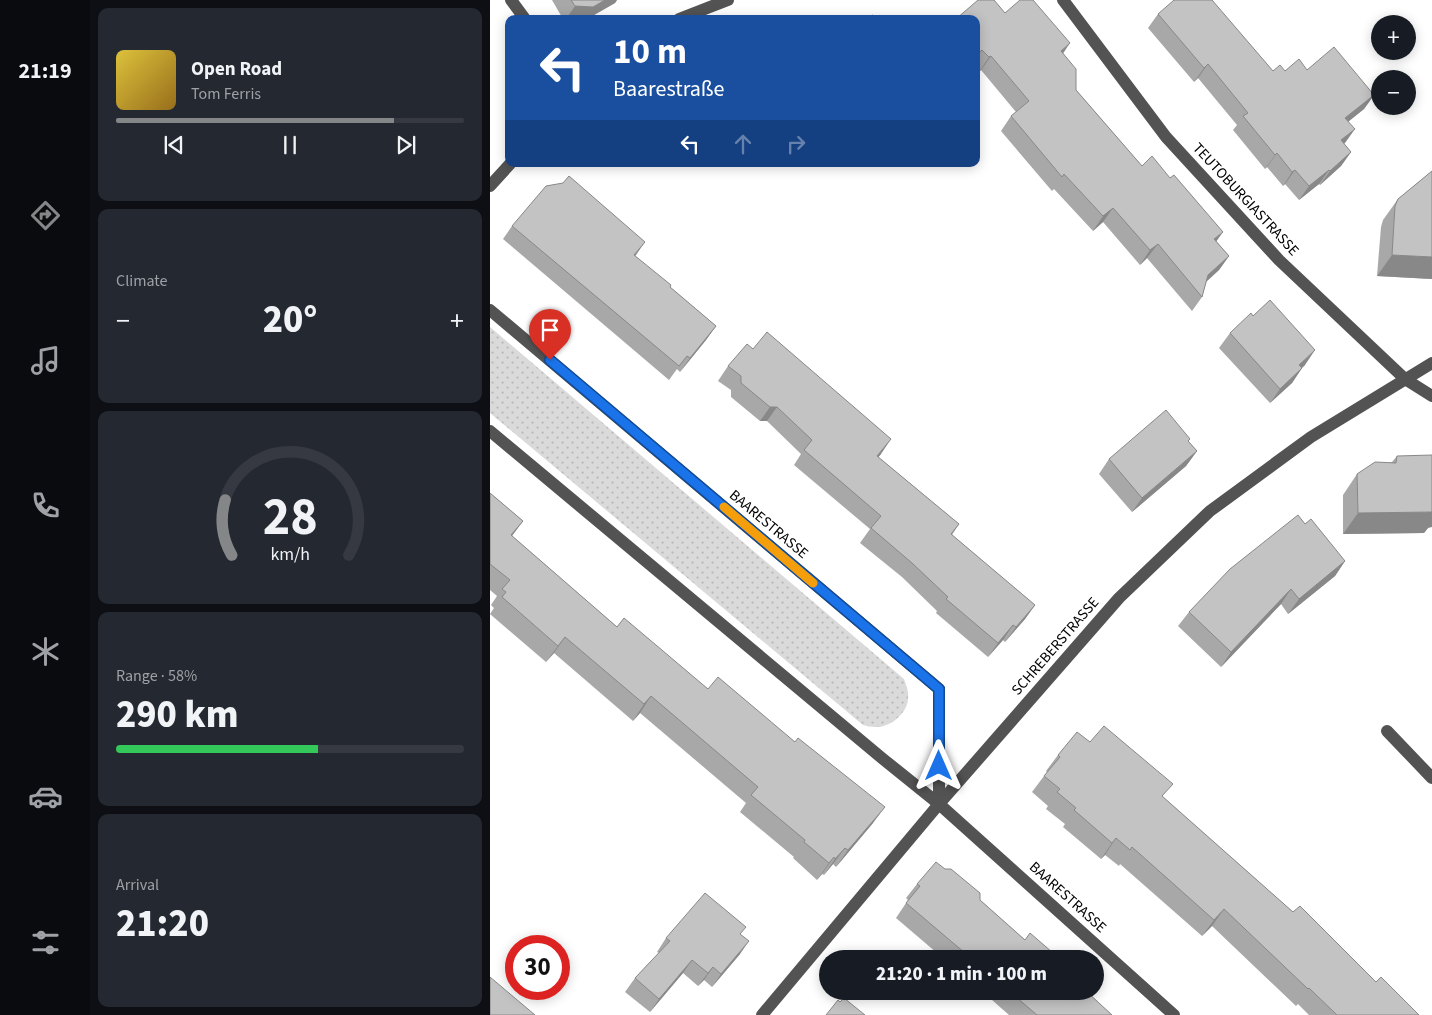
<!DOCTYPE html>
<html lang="en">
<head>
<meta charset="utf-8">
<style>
  :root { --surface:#171b24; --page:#242831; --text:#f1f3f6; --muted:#9ea1a6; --line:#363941; --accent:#858687 }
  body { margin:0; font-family:"Source Sans 3",sans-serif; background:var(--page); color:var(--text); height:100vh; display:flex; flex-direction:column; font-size:19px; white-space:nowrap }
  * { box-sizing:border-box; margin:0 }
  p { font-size:16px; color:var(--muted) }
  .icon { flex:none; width:28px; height:28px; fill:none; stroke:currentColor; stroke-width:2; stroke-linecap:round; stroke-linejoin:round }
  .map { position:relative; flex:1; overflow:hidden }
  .panel { display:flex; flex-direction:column; gap:8px; padding:8px; background:#0d0f14; width:400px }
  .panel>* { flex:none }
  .banner { position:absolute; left:15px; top:15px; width:475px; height:152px; border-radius:10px; box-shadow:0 2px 12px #0003; background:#1a4fa0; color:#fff; overflow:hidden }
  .fabs { position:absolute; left:881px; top:15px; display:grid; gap:10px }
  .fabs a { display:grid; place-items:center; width:45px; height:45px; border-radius:50%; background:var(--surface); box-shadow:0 2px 12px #0003; font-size:25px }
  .speed { position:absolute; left:15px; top:935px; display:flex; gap:10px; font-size:25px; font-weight:700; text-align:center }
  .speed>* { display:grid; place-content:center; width:65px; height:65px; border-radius:50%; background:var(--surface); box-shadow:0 2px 12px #0003; line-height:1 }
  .speed .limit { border:8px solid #d22; background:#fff; color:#111 }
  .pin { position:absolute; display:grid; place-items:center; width:42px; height:42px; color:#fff; margin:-51px -21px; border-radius:50% 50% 50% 0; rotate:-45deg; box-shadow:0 0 5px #0007 }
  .pin .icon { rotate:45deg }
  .me { position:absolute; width:55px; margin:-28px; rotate:0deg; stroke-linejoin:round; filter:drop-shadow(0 0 4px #0008) }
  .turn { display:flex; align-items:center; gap:18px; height:105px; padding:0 25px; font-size:22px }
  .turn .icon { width:65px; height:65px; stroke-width:2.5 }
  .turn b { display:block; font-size:35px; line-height:42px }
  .lanes { display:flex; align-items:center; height:48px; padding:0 25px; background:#0003; justify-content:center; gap:25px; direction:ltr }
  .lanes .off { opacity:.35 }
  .big { font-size:38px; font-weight:800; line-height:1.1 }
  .panel .widget { flex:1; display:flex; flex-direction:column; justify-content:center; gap:8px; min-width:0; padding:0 18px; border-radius:10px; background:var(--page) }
  .panel .dial { align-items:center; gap:0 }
  .dial svg { height:130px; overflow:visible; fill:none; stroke:var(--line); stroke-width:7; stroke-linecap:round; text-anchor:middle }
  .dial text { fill:var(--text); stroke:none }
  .song { display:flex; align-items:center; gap:15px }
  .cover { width:60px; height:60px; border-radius:8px; background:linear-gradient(135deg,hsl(50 70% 55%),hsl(40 70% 35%)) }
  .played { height:5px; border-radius:2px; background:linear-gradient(90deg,var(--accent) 80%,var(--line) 80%) }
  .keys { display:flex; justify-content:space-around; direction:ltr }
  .heat { display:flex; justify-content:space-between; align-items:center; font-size:28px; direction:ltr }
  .charge { height:8px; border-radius:4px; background:linear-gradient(90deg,#34c759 58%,var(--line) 0) }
  .trip { position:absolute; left:329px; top:950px; width:285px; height:50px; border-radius:25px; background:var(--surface); box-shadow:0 2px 12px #0003; font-weight:800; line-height:50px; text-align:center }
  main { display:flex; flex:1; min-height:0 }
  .dock { display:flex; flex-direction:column; width:90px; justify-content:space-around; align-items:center; background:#090b0e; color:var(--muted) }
  .dock .icon { width:35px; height:35px }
  .dock .on { color:var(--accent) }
  .dock b { font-size:22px; color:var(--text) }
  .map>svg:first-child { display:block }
  .grass { fill:url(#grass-dots) }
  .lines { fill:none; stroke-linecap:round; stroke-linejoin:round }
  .minor { stroke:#535353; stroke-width:12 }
  .wall { fill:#a8a8a8 }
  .shaded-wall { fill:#888 }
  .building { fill:#c3c3c3; stroke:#888 }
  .route-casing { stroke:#114b97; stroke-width:12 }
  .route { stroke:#1a73e8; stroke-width:9 }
  .slow { stroke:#f59e0b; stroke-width:9 }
  .labels { text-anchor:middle; stroke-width:4; stroke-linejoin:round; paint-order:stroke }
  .street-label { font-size:15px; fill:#000; stroke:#fff }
</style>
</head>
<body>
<main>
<nav class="dock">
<b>21:19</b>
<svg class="icon on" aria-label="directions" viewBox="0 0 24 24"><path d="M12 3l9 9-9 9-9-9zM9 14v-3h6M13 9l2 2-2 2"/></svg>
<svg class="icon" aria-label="music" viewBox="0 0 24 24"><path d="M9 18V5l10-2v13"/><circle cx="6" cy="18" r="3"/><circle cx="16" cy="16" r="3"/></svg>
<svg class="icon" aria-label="phone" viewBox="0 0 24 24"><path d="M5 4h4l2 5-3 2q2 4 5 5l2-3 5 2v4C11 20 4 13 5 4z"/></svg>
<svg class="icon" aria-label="climate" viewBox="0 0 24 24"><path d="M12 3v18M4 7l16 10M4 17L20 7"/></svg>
<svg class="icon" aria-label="car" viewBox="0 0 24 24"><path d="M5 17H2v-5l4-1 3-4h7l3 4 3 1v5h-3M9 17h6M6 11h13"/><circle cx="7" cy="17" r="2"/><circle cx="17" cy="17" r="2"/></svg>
<svg class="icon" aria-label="filters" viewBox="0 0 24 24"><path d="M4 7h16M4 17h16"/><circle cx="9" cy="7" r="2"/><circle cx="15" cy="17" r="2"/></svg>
</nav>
<section class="panel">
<div class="widget">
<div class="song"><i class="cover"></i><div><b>Open Road</b><p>Tom Ferris</p></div></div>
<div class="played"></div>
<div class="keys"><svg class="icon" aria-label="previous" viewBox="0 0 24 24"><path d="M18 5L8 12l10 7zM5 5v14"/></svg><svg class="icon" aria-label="pause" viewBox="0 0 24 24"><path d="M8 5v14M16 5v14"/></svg><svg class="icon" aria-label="next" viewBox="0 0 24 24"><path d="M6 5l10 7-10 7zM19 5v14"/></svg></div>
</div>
<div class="widget"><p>Climate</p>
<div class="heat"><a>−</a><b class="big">20°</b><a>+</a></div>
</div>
<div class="widget dial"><svg viewBox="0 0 100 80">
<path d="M14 69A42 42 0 1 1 86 69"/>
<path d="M14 69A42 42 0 0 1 10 35" stroke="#858687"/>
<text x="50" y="56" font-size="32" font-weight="700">28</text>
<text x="50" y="72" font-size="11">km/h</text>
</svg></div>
<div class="widget"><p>Range · 58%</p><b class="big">290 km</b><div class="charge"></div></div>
<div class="widget"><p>Arrival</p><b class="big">21:20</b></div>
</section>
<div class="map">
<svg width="942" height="1015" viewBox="0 0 942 1015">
  <defs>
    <pattern id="grass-dots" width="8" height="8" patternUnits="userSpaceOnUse" patternTransform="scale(1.25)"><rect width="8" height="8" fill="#dadada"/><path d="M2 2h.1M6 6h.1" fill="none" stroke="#b9b9b9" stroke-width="1.8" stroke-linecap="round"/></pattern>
  </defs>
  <rect width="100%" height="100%" fill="#fff"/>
  <path class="grass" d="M 0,327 L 414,679 C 416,685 419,692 418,698 C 418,713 400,728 385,727 C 381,727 377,726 373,725 L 0,413 Z"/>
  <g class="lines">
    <g class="minor">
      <path d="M 21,0 L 35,19"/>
      <path d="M 573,0 L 676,137 L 789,260 L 915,379 L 942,396"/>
      <path d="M 189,19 L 238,0"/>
      <path d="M 0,186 L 20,164"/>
      <path d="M 0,310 L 449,689 L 449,804"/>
      <path d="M 0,431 L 393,759 L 449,804 L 684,1015"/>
      <path d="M 897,731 L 942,778"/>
      <path d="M 272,1015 L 449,804 L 629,598 L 720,511 L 821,437 L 942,363"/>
    </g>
  </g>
  <g class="wall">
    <path d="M 62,0 L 127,0 L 125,3 L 97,19 L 73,19 Z"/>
    <path d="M 515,13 L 573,53 L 586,90 L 652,166 L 726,241 L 739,256 L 729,270 L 716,282 L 712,297 L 702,311 L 657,258 L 650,265 L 613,222 L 603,231 L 564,189 L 562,191 L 511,131 L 521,116 L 526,112 L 491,70 L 489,72 L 486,68 L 486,19 Z"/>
    <path d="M 668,14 L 783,71 L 817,70 L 884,95 L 874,109 L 858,122 L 854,144 L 861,152 L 851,166 L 830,185 L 829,184 L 809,200 L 795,184 L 793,186 L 777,167 L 775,169 L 743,130 L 747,125 L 708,78 L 704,82 L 658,28 Z"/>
    <path d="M 942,171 L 942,279 L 887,276 L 891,227 L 893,220 L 908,199 Z"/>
    <path d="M 22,226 L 145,256 L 180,287 L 226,326 L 216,340 L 190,372 L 187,369 L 179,380 L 13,239 Z"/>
    <path d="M 740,333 L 815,365 L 812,368 L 802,383 L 780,403 L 729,348 Z"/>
    <path d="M 238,366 L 391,454 L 388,457 L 469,524 L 462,535 L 545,605 L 535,619 L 515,642 L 513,640 L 498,657 L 446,613 L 447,611 L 412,577 L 370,543 L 380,529 L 304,465 L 311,454 L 277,421 L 270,421 L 241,397 L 241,390 L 228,381 Z"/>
    <path d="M 698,441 L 707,451 L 696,466 L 642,512 L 609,474 L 619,459 Z"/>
    <path d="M 907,456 L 938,528 L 934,533 L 853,534 L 853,495 L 867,474 L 902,462 Z"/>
    <path d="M 0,493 L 33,521 L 22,536 L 127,627 L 218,689 L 383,823 L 346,867 L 343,864 L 334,875 L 332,874 L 327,880 L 303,858 L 304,857 L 250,812 L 256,803 L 150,713 L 143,721 L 64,653 L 56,662 L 0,614 L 4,608 L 1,605 L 7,596 L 0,590 Z"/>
    <path d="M 855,561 L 845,576 L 798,614 L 791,604 L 731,667 L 688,626 L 699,612 Z"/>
    <path d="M 568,755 L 673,797 L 803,912 L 886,982 L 929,1015 L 819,1015 L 808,1004 L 806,1006 L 722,926 L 712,936 L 630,864 L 629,866 L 615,855 L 611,859 L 573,827 L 575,824 L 556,809 L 558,806 L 542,792 L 557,772 L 556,771 Z"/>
    <path d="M 427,884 L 490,900 L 535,940 L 570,959 L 454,959 L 406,918 L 418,900 L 416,898 Z"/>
    <path d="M 251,934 L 250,954 L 222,987 L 214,980 L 208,986 L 193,973 L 160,1012 L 135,992 L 145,978 L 169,953 L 167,952 L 176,938 Z"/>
    <path d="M 493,991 L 596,991 L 622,1015 L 519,1015 L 493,992 Z"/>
  </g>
  <g class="shaded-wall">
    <path d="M 115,0 L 127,0 L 125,3 L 97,19 L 76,19 L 85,6 Z"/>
    <path d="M 580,43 L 570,58 L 571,51 Z"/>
    <path d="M 492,50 L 486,58 L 486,55 L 487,54 Z"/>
    <path d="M 501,56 L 491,70 L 489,72 L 499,57 Z"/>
    <path d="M 718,64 L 708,78 L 704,82 L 714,68 Z"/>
    <path d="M 884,95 L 874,109 L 845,132 L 855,118 Z"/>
    <path d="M 865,129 L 855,143 L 841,154 L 851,140 Z"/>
    <path d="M 861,152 L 851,166 L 830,185 L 840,171 Z"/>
    <path d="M 787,153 L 777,167 L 775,169 L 785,155 Z"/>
    <path d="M 805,170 L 795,184 L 793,186 L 802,172 Z"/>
    <path d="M 839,170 L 829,184 L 809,200 L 819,186 Z"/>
    <path d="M 623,208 L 613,222 L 603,231 L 613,216 Z"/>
    <path d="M 733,232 L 723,246 L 724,239 Z"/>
    <path d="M 155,242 L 146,255 L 135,268 L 144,255 Z"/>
    <path d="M 668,244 L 657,258 L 650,265 L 660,250 Z"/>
    <path d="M 902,255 L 942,257 L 942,279 L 887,276 Z"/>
    <path d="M 739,256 L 729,270 L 708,289 L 718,275 Z"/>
    <path d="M 226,326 L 216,340 L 190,372 L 200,358 Z"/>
    <path d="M 825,350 L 815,365 L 799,380 L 809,365 Z"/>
    <path d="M 812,368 L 802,383 L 780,403 L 790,389 Z"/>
    <path d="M 280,407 L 287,407 L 277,421 L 270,421 Z"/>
    <path d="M 401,439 L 391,454 L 377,471 L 387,456 Z"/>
    <path d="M 707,451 L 696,466 L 642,512 L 652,498 Z"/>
    <path d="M 942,512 L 942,527 L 938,528 L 934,533 L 853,534 L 868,513 Z"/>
    <path d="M 33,521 L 21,537 L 21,535 Z"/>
    <path d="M 855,561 L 845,576 L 798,614 L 809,599 Z"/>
    <path d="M 801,589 L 791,604 L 731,667 L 741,652 Z"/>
    <path d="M 545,605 L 535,619 L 515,642 L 526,627 Z"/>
    <path d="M 523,625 L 513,640 L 498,657 L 508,643 Z"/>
    <path d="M 75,637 L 64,653 L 56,662 L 68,646 Z"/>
    <path d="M 161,696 L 150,713 L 143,721 L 154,704 Z"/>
    <path d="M 395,807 L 383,823 L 346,867 L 358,850 Z"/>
    <path d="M 626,838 L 615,855 L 611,859 L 622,843 Z"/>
    <path d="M 355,848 L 343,864 L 334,875 L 345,859 Z"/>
    <path d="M 344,857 L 332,874 L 327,880 L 339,863 Z"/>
    <path d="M 734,909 L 722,926 L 712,936 L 724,920 Z"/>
    <path d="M 259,941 L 250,954 L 222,987 L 231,974 Z"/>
    <path d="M 202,960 L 193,973 L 160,1012 L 169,999 Z"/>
    <path d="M 223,967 L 214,980 L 208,986 L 218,973 Z"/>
  </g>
  <g class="building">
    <path d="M 81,0 L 115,0 L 103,7 L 85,6 Z"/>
    <path d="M 488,0 L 504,0 L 515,13 L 530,0 L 543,0 L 580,43 L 571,51 L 586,69 L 586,90 L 652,166 L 662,156 L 680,178 L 684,175 L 733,232 L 724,239 L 739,256 L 718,275 L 712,297 L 668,244 L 660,250 L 623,208 L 613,216 L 574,174 L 572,177 L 521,116 L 539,101 L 501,56 L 499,57 L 492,50 L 487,54 L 486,52 L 486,19 L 466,19 Z"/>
    <path d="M 684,0 L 722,0 L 783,71 L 790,65 L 795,71 L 809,59 L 817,70 L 844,47 L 884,95 L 855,118 L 865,129 L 851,140 L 861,152 L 840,171 L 839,170 L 819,186 L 805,170 L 802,172 L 787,153 L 785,155 L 753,116 L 758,113 L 718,64 L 714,68 L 668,14 Z"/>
    <path d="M 383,15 L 384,19 L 372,19 Z"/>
    <path d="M 942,171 L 942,257 L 902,255 L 905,206 L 908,199 Z"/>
    <path d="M 79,176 L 155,242 L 144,255 L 181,285 L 180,287 L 226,326 L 200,358 L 197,356 L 189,366 L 22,226 L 56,186 L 73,183 Z"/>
    <path d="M 780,300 L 825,350 L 809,365 L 812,368 L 790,389 L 740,333 L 761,313 L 763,316 Z"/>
    <path d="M 277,332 L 401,439 L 387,456 L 469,524 L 461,534 L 545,605 L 526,627 L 523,625 L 508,643 L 456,599 L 458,597 L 422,563 L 381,528 L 391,516 L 314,450 L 322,440 L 287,407 L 280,407 L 251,383 L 251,376 L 238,366 L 257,344 L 263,349 Z"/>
    <path d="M 676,410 L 700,439 L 698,441 L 707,451 L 652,498 L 619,459 Z"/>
    <path d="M 942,455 L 942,512 L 868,513 L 867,474 L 885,462 L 906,463 L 907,456 Z"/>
    <path d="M 0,493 L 33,521 L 21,535 L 127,627 L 134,618 L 218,689 L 228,677 L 305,742 L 308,738 L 395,807 L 358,850 L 355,848 L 345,859 L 344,857 L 339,863 L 314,842 L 315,840 L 261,795 L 268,787 L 161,696 L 154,704 L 75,637 L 68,646 L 12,597 L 16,592 L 12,589 L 20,580 L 0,564 Z"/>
    <path d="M 808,515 L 815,524 L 821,519 L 855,561 L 809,599 L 801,589 L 741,652 L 699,612 L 740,569 Z"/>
    <path d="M 614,726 L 683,784 L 672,796 L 803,912 L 810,906 L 886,982 L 891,977 L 929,1015 L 847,1015 L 819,988 L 818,989 L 734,909 L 724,920 L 642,847 L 640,850 L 626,838 L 622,843 L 584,810 L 586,808 L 567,792 L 570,789 L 554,776 L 570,757 L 568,755 L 587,732 L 600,742 Z"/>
    <path d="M 446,862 L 455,869 L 461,869 L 490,893 L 490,900 L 535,940 L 540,933 L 570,959 L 482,959 L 416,903 L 430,886 L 427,884 Z"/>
    <path d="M 215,893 L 256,927 L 250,934 L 259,941 L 231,974 L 223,967 L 218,973 L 202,960 L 169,999 L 145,978 L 180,941 L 176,938 Z"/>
    <path d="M 0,977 L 45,1015 L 0,1015 Z"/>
    <path d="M 519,991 L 596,991 L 622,1015 L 547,1015 Z"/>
    <path d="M 354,998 L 375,1015 L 336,1015 L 348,1000 L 350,1002 Z"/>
  </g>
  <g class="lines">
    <defs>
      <path id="route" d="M 60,360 L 449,689 L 449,766"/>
    </defs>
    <use href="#route" class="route-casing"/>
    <use href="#route" class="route"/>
    <path class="slow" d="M 234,507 L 323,583"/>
  </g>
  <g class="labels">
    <g class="street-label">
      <text transform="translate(756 199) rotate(47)" y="5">TEUTOBURGIASTRASSE</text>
      <text transform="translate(279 524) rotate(40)" y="5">BAARESTRASSE</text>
      <text transform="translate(565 646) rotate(-49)" y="5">SCHREBERSTRASSE</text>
      <text transform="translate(578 897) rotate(42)" y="5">BAARESTRASSE</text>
    </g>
  </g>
</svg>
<div class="fabs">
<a>+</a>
<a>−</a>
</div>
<div class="speed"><div class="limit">30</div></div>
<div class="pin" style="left:60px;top:360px;background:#d93025"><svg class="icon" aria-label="arrive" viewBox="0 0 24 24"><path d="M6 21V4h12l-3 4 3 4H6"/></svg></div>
<svg class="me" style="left:449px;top:766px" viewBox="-20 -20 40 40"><path d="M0-17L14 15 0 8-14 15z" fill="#1a73e8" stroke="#fff" stroke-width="4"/></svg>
<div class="trip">21:20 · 1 min · 100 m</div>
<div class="banner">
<div class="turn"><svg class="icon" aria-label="left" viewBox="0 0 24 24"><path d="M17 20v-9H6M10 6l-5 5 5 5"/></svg><div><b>10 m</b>Baarestraße</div></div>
<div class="lanes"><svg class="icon" aria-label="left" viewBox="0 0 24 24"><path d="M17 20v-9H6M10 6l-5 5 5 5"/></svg><svg class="icon off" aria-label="ahead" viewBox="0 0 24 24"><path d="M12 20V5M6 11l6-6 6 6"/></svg><svg class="icon off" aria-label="right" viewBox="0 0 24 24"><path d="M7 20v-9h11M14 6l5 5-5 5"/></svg></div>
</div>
</div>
</main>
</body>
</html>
